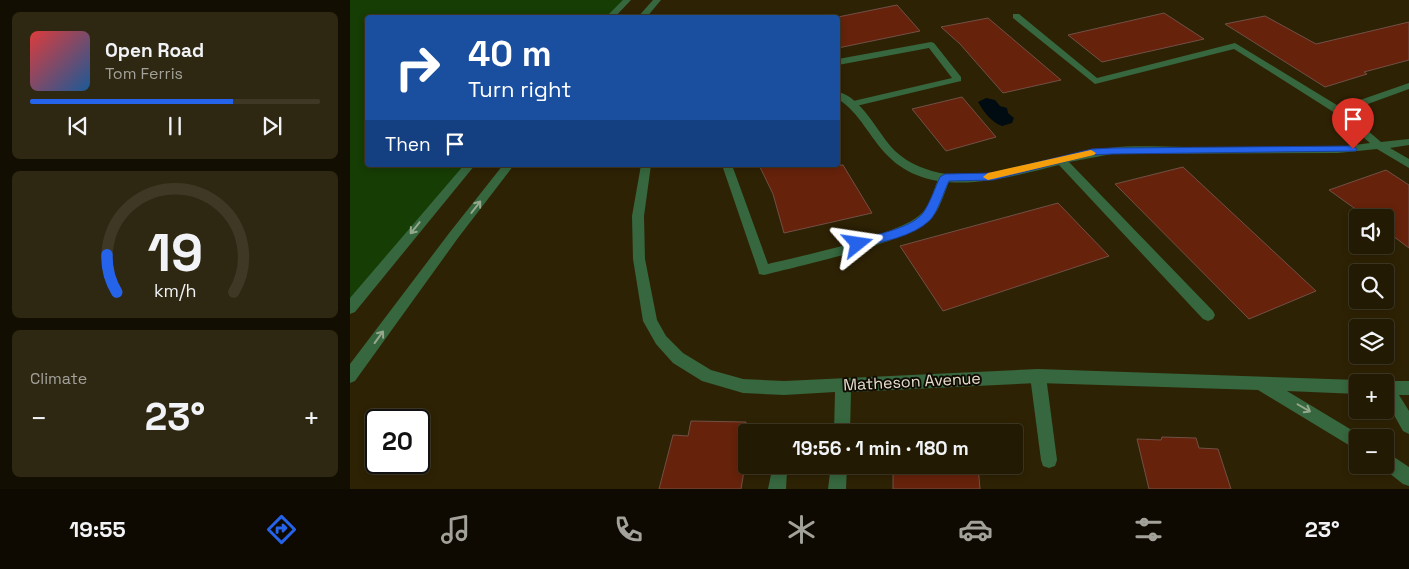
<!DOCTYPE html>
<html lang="en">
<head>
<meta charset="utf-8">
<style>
  :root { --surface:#221a03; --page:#2e2712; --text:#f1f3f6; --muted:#a2a19a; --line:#3f3825; --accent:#2563eb }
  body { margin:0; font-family:"Space Grotesk",sans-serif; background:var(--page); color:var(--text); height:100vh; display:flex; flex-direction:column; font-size:19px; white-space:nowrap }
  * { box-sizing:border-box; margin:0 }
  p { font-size:16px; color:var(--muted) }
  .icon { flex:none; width:28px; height:28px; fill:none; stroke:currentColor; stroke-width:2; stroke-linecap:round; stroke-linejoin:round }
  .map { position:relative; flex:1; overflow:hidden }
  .panel { display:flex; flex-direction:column; gap:12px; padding:12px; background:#130e02; width:350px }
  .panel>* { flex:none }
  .guide { position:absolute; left:15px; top:15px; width:475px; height:152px; border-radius:5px; box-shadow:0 2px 8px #0003,0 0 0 1px var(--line); background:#1a4fa0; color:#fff; overflow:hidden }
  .fabs { position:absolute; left:999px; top:209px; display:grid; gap:10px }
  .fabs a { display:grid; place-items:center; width:45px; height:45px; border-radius:5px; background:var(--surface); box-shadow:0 2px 8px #0003,0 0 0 1px var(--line); font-size:25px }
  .speed { position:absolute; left:15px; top:409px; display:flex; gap:10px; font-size:25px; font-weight:700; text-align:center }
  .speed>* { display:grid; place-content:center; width:65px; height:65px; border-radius:50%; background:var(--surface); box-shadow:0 2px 8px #0003,0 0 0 1px var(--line); line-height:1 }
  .speed .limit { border:2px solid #111; border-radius:8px; background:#fff; color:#111 }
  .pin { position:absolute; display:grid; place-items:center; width:42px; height:42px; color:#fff; margin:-51px -21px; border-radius:50% 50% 50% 0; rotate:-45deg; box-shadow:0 0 5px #0007 }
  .pin .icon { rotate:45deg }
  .me { position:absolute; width:55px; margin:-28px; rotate:75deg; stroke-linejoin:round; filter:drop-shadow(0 0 4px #0008) }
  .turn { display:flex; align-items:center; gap:18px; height:105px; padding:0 20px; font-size:22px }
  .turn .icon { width:65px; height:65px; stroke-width:2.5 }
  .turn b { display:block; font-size:35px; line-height:42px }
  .then { display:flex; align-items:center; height:48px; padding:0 20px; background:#0003; gap:10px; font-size:19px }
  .big { font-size:38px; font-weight:700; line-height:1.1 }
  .panel .card { flex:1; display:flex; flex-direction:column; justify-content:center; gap:8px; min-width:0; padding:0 18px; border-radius:8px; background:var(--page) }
  .panel .dial { align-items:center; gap:0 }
  .dial svg { height:130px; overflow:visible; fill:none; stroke:var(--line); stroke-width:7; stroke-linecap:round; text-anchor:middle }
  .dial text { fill:var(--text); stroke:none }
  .song { display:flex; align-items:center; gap:15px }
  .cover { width:60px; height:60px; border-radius:8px; background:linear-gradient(135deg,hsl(0 70% 55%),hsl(210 70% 35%)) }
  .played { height:5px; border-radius:2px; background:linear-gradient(90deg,var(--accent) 70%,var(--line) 70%) }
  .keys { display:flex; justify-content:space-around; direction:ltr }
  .heat { display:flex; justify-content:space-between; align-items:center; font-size:28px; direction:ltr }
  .trip { position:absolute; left:388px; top:424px; width:285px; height:50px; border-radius:5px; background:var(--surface); box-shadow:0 2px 8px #0003,0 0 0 1px var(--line); font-weight:700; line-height:50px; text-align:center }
  .tab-bar { display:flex; height:80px; justify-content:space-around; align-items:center; background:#0e0a01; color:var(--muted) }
  .tab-bar .icon { width:35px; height:35px }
  .tab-bar .on { color:var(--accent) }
  .tab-bar b { font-size:22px; color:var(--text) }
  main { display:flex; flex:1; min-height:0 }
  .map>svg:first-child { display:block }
  .green { fill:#163d04 }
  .water { fill:#010b12 }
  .building { fill:#66220a; stroke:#715046 }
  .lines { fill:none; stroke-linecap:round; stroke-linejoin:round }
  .service { fill:#36673e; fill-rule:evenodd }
  .minor { fill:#36673e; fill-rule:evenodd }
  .tertiary { fill:#36673e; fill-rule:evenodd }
  .oneway { stroke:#96a88c }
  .route { fill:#2563eb; stroke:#184099 }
  .slow { fill:#f59e0b }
  .labels { text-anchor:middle; stroke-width:4; stroke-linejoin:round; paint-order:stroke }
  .street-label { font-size:16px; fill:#e5ddcc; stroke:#110c03 }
</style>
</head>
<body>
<main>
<section class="panel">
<div class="card">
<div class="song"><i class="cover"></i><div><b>Open Road</b><p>Tom Ferris</p></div></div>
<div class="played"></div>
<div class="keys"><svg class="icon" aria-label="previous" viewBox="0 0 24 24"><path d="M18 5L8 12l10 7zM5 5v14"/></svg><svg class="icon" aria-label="pause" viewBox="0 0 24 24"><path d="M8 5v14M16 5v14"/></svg><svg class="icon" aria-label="next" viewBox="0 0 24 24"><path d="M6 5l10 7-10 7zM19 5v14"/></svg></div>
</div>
<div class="card dial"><svg viewBox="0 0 100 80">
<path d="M14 69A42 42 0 1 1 86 69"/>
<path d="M14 69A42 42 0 0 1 8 46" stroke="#2563eb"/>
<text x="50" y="56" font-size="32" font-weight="700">19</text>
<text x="50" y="72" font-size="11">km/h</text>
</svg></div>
<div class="card"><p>Climate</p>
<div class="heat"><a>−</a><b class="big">23°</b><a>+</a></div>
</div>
</section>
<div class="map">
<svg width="1059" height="489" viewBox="0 0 1059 489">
  <rect width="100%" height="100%" fill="#2e2204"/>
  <path class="green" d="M 0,0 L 277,0 L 259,17 L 18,18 L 18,165 L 120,165 L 0,308 Z"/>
  <path class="water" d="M 636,98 L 645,100 L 650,106 L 657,108 L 658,113 L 664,118 L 662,123 L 652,126 C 641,122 634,112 628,102 Z"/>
  <g class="building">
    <path d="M 547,5 L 570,31 L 488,48 L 488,17 Z"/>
    <path d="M 814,13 L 854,39 L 752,62 L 718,35 Z"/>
    <path d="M 915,16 L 966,44 L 1059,22 L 1059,60 L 1014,72 L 1017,74 L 975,87 L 875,24 Z"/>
    <path d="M 638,18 L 711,80 L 653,93 L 610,44 L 591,27 Z"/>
    <path d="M 612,97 L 646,137 L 596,151 L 562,109 Z"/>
    <path d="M 409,165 L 493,165 L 522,213 L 434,233 L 423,194 Z"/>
    <path d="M 833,167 L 966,291 L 899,319 L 765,184 Z"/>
    <path d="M 1036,170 L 1059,185 L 1059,248 L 1035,230 L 1035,218 L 1018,218 L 979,190 Z"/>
    <path d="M 708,203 L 759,256 L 593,311 L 550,246 Z"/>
    <path d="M 341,421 L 396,422 L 396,459 L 391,489 L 309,489 L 323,435 L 338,436 Z"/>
    <path d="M 812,437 L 846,438 L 849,448 L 868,449 L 881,489 L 799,489 L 787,439 L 811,440 Z"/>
    <path d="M 543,465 L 628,465 L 630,489 L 543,489 Z"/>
  </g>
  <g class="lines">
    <g class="service">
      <path d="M 581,42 L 584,43 L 611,77 L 611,81 L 502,107 L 499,106 L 499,102 L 602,78 L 579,48 L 488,65 L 488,59 Z"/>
      <path d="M 372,165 L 382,165 L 418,264 C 451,256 553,235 573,212 C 582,202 584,186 591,174 L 599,174 L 601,177 C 595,190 591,208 581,219 C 560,242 449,266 414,275 L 409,274 L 408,270 Z"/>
      <path d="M 688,369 L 693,371 L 696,376 L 707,460 L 705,466 L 699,468 L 693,466 L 691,460 L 680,376 L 683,371 Z"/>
    </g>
    <g class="minor">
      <path d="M 663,14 L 669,14 L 747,78 L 885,43 L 990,107 L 1059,83 L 1059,89 L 996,112 L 1031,142 L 1059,139 L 1059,145 L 1040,148 L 1059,159 L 1059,168 L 1027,149 L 988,153 L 762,154 L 719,162 L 863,311 L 865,315 L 863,319 L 858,321 L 853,319 L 709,165 C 656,178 582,201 538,156 C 519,137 510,113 488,99 L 488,92 C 512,97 528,134 545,151 C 559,164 577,171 596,174 C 647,182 709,154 760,148 C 785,145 811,147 836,147 C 887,147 937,147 988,147 L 1020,143 L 985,113 L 884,49 L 745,84 L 663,18 Z"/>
      <path d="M 291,165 L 301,165 L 294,216 L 295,259 L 307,320 L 316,336 L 333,353 L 361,370 L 393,379 L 434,381 L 688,369 L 1008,380 L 1014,382 L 1008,382 L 1008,394 L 937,391 L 1015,438 L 1008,438 L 1008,449 L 1002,447 L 908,390 L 688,383 L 501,392 L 500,432 L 484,432 L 485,392 L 434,395 L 393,393 L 352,381 L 323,363 L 306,344 L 293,321 L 283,259 L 282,216 Z"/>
      <path d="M 1035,381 L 1059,381 L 1059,395 L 1049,395 L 1059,411 L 1059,434 L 1053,431 L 1035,399 L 1035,382 L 1031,382 Z"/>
      <path d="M 1035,451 L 1059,467 L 1059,486 L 1053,484 L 1029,465 L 1035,465 Z"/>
      <path d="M 423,465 L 435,465 L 437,471 L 436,489 L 418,489 Z"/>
      <path d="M 481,465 L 497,465 L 496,489 L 478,489 Z"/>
    </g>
    <g class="tertiary">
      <path d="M 273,0 L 281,0 L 264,18 L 255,18 Z"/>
      <path d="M 303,0 L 311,0 L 296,18 L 287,18 Z"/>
      <path d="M 114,165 L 125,165 L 5,312 L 0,314 L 0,298 Z"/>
      <path d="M 153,165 L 164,165 L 108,238 L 5,381 L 0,383 L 0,364 L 100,232 Z"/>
    </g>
  </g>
  <defs><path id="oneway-shaft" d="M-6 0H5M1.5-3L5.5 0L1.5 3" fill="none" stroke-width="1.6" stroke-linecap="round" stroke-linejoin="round" transform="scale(1.25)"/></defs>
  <g class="oneway">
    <use href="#oneway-shaft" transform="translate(126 207) rotate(-52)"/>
    <use href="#oneway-shaft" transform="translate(65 228) rotate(129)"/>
    <use href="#oneway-shaft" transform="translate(29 337) rotate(-54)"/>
    <use href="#oneway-shaft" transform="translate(954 408) rotate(30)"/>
  </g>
  <path class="route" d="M 1003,146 L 1007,149 L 1006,151 L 762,154 L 742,155 L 643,180 L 599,181 C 594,191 588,212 580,220 C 563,237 531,242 508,248 L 502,244 L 504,241 C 522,235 561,229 573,213 C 580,203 585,188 590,177 L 595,174 L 643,173 L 742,149 L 762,148 Z"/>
  <path class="slow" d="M 741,150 L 746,153 L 744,155 L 638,180 L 633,177 L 638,173 Z"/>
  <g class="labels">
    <g class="street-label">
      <text transform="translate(562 381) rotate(-3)" y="6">Matheson Avenue</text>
    </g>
  </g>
</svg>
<div class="fabs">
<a><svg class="icon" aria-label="sound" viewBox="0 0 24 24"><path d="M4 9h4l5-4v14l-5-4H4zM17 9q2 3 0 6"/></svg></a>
<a><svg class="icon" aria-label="search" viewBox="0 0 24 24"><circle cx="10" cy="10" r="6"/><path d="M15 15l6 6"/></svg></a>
<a><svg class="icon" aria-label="layers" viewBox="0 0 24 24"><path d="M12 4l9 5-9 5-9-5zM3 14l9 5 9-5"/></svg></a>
<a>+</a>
<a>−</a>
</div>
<div class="speed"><div class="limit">20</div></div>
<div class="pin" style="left:1003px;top:149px;background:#d93025"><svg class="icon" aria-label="arrive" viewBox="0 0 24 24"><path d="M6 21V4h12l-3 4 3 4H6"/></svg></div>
<svg class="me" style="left:508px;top:244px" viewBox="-20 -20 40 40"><path d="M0-17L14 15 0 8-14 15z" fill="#2563eb" stroke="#fff" stroke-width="4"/></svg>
<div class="trip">19:56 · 1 min · 180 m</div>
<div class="guide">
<div class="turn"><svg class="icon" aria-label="right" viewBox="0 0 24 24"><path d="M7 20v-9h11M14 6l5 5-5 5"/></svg><div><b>40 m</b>Turn right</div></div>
<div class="then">Then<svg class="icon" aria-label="arrive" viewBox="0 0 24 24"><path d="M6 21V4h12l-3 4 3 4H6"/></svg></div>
</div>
</div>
</main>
<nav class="tab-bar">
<b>19:55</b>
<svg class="icon on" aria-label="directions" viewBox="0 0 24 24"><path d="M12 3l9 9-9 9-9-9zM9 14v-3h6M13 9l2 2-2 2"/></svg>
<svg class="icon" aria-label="music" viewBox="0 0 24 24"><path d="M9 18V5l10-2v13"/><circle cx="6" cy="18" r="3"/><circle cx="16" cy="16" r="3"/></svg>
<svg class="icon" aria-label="phone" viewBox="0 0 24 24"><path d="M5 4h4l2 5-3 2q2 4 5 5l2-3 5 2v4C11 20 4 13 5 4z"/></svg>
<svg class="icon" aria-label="climate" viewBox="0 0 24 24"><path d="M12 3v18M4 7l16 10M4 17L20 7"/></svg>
<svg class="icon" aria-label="car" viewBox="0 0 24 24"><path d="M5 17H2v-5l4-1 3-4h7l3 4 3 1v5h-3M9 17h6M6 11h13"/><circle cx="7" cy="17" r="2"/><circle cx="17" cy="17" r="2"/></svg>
<svg class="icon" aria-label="filters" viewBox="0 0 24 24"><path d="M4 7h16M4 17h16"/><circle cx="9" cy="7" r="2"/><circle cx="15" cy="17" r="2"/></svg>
<b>23°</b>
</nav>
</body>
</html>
